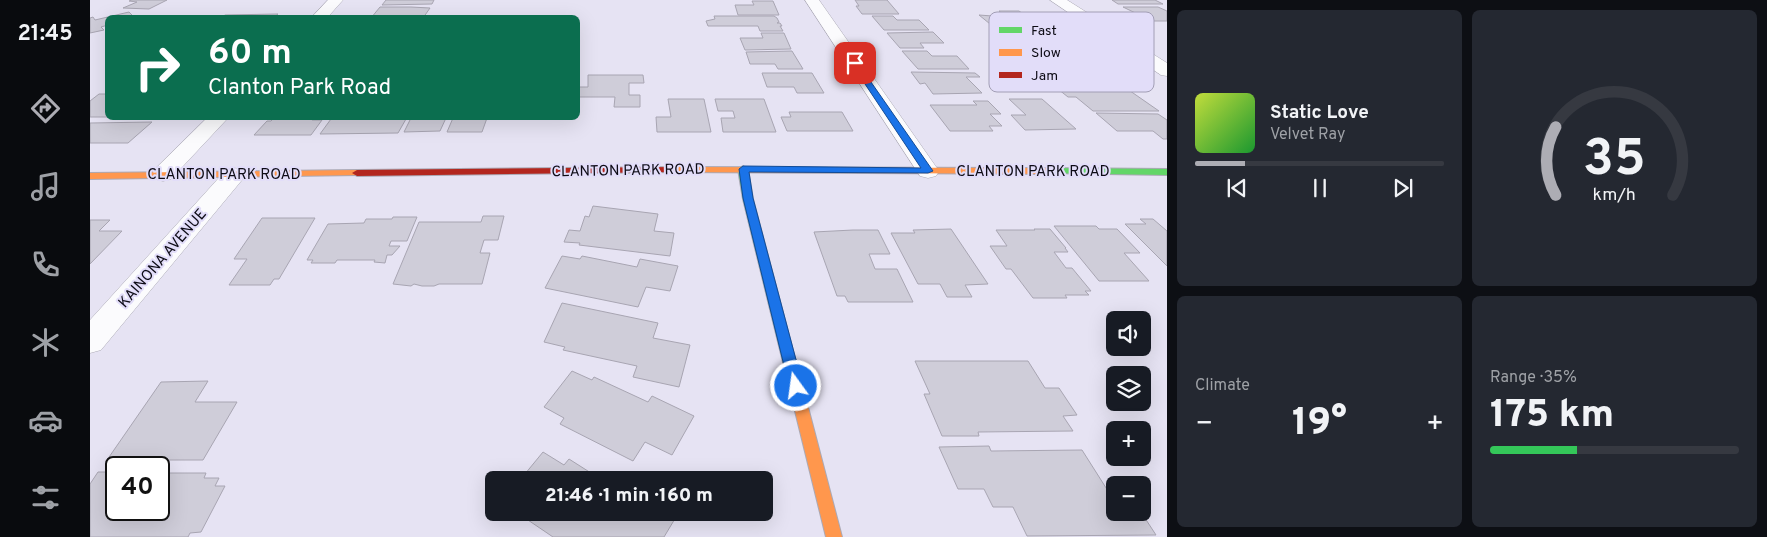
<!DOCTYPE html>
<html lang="en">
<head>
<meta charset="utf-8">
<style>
  :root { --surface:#171b24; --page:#242831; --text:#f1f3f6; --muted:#9ea1a6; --line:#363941; --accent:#adadb4 }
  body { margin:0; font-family:Overpass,sans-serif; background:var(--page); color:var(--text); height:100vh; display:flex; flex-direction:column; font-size:19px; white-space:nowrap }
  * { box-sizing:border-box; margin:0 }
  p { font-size:16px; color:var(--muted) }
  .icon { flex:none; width:28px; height:28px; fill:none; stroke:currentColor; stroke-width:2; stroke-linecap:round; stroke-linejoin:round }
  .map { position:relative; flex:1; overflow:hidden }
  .sheet { display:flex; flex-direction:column; gap:10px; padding:10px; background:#0d0f14; width:600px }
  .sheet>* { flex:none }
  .banner { position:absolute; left:15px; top:15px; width:475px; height:105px; border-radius:8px; box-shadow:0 5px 20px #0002; background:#0b6e4f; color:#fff; overflow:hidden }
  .fabs { position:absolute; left:1016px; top:311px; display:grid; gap:10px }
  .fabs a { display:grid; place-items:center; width:45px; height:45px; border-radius:8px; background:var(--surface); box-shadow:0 5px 20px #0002; font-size:25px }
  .speed { position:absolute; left:15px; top:456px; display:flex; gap:10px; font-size:25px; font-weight:700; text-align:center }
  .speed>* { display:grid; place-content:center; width:65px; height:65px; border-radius:50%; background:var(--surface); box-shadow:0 5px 20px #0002; line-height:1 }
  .speed .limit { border:2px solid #111; border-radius:8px; background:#fff; color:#111 }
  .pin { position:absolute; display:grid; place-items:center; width:42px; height:42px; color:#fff; margin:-21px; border-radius:10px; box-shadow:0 2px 8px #0006 }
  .me { position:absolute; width:55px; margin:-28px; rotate:346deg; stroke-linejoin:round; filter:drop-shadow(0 0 4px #0008) }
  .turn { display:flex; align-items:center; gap:18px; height:105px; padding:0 20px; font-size:22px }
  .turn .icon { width:65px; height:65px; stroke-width:2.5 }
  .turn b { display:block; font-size:35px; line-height:42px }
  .big { font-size:38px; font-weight:800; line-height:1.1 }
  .sheet .tile { flex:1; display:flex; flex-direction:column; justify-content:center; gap:8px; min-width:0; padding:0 18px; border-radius:8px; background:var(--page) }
  .sheet .dial { align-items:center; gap:0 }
  .dial svg { height:130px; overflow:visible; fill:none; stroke:var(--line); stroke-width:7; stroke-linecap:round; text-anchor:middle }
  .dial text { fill:var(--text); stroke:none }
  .song { display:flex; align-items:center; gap:15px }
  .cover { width:60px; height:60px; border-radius:8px; background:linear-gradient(135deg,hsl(70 70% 55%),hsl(130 70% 35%)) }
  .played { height:5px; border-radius:2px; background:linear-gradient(90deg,var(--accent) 20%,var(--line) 20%) }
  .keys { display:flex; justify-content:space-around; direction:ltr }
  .heat { display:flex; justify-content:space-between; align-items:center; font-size:28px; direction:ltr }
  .charge { height:8px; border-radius:4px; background:linear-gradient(90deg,#34c759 35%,var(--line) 0) }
  .sheet .tiles { flex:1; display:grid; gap:10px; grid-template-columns:repeat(2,1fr) }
  .trip { position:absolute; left:395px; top:471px; width:288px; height:50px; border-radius:8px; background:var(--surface); box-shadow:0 5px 20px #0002; font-weight:800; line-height:50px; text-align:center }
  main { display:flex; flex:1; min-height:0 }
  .menu { display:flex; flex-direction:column; width:90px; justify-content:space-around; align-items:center; background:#090b0e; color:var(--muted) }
  .menu .icon { width:35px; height:35px }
  .menu .selected { color:var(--accent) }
  .menu b { font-size:22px; color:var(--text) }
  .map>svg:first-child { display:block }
  .building { fill:#cfcdd9; stroke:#a8a5b2 }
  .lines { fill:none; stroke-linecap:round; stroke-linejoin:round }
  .street-casing { stroke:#aba9b5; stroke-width:1 }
  .fast-casing { stroke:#aba9b5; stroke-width:2 }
  .slow-casing { stroke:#aba9b5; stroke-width:2 }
  .jam-casing { stroke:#aba9b5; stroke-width:2 }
  .street { fill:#fbfbfd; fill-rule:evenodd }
  .fast { fill:#63d668; fill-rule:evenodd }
  .slow { fill:#ff974d; fill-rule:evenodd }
  .jam { fill:#b3261e; fill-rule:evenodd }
  .route { fill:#1a73e8; stroke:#114b97 }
  .labels { text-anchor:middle; stroke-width:4; stroke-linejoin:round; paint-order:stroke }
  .street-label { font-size:15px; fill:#0d0b15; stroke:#e2ddf9 }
  .key { fill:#e2ddf9; stroke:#a29eb5; stroke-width:1 }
  .key-label { font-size:14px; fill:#0d0b15 }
</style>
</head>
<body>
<main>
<nav class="menu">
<b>21:45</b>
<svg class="icon selected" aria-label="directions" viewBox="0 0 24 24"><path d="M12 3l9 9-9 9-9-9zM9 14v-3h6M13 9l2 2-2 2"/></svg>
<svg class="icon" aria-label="music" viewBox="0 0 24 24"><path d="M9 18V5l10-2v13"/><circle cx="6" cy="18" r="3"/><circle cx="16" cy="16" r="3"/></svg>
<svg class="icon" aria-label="phone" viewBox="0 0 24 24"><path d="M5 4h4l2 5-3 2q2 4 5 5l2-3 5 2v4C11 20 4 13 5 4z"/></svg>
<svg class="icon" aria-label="climate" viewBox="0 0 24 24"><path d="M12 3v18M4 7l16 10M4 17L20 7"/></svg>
<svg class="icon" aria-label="car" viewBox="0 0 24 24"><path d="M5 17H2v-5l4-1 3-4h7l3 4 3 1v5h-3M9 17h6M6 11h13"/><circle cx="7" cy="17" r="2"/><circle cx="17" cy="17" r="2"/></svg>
<svg class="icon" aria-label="filters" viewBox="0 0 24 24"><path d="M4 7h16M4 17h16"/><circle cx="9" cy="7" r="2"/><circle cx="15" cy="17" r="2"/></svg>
</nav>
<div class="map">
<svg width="1077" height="537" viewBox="0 0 1077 537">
  <rect width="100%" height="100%" fill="#e6e3f3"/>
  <g class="building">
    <path d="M 42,0 L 77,0 L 59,9 L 33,8 L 47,2 L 39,1 Z"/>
    <path d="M 296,0 L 344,0 L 342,4 L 292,5 Z"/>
    <path d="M 765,0 L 797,0 L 809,14 L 772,14 L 766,6 L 769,6 Z"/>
    <path d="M 1022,0 L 1065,0 L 1073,4 L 1028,4 Z"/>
    <path d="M 662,1 L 683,1 L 689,15 L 648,15 L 645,5 L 664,5 Z"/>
    <path d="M 290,7 L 321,7 L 340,8 L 333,18 L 281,18 Z"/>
    <path d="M 1033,7 L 1068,7 L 1077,11 L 1077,21 L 1062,21 Z"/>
    <path d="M 909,11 L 929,11 L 953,28 L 905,28 L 889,15 L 916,17 Z"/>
    <path d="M 39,12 L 45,18 L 18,18 L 18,25 L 11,27 L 14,30 L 0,33 L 0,18 L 3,17 L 5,20 Z"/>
    <path d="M 188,14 L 183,18 L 131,18 L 135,15 Z"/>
    <path d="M 624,16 L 684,16 L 687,18 L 689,22 L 687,23 L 690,23 L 692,26 L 690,26 L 693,31 L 670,31 L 668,26 L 618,26 L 616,21 L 625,19 Z"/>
    <path d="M 782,16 L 803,16 L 807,20 L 829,20 L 839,30 L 794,30 Z"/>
    <path d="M 843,32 L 854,43 L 830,43 L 834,48 L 810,48 L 797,33 Z"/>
    <path d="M 671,33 L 694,33 L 701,49 L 655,50 L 650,38 L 673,38 Z"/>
    <path d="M 702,51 L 713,69 L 688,69 L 685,64 L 660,64 L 656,52 Z"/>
    <path d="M 812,51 L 837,51 L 842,56 L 867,56 L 879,69 L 828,69 Z"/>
    <path d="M 821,72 L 885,73 L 890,77 L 876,77 L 892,93 L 843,94 L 835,83 L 830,84 Z"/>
    <path d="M 672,73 L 722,73 L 734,93 L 707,93 L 704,87 L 677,87 Z"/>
    <path d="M 498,75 L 553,75 L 554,83 L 539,83 L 539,95 L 550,95 L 550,107 L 524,107 L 525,97 L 488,97 L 488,87 L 498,87 Z"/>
    <path d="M 963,85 L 1033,86 L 1069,111 L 1003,111 L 986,97 L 978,97 Z"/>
    <path d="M 9,94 L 18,94 L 18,117 L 0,117 L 0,101 Z"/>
    <path d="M 578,99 L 614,99 L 621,132 L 567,132 L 566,117 L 581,117 Z"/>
    <path d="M 625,99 L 674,99 L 686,132 L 633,132 L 631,118 L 645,118 L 643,111 L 628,111 Z"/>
    <path d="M 919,99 L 952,99 L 986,129 L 935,130 L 921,115 L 936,115 Z"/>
    <path d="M 883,101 L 898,101 L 911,114 L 900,114 L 912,126 L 899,126 L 903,131 L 860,131 L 840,105 L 887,105 Z"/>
    <path d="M 699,112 L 752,112 L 763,131 L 697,131 L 691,117 L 701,117 Z"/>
    <path d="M 1006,113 L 1068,114 L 1077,120 L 1077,139 L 1073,139 L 1063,131 L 1027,131 Z"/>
    <path d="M 184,118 L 224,118 L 222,120 L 232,120 L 221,135 L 164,135 L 177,121 L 181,121 Z"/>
    <path d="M 269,118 L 307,118 L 316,119 L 308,133 L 230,134 L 241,119 Z"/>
    <path d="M 321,118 L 356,118 L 350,131 L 314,132 Z"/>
    <path d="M 363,118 L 397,118 L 392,132 L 357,132 Z"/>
    <path d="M 62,122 L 38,143 L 0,143 L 0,123 Z"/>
    <path d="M 503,206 L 568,214 L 564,231 L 584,233 L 580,256 L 489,245 L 490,243 L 474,242 L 479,230 L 490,231 L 495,216 L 499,217 Z"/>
    <path d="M 393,216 L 414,216 L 408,240 L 394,240 L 390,253 L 400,253 L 392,284 L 349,284 L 344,286 L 332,286 L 324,284 L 321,286 L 303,284 L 329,222 L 391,222 Z"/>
    <path d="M 303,217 L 327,217 L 317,241 L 301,241 L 299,246 L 310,246 L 302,255 L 297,255 L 295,263 L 284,262 L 285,260 L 247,260 L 245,263 L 221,263 L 223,260 L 217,260 L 238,224 L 274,223 L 276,219 L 302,219 Z"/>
    <path d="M 172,218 L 225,218 L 189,279 L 184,279 L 180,285 L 139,285 L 157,259 L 144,259 Z"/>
    <path d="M 1050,219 L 1063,219 L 1077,231 L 1077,266 L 1035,224 L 1056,224 Z"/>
    <path d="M 0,220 L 20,220 L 9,231 L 32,231 L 0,264 Z"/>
    <path d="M 964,226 L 1006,226 L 1009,229 L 1027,229 L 1050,253 L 1034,253 L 1059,281 L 1009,281 Z"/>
    <path d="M 861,229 L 898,284 L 875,285 L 882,297 L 857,297 L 850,284 L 828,284 L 801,233 L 825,233 L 823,230 Z"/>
    <path d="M 944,229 L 960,229 L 976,248 L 975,248 L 978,252 L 964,252 L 976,268 L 982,268 L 1001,291 L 995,291 L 999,295 L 975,295 L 977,298 L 943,298 L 921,269 L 916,269 L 900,246 L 917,246 L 906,230 L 945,230 Z"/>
    <path d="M 763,230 L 788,230 L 800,254 L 779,254 L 785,269 L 807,269 L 823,302 L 758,302 L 755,296 L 747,296 L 724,232 Z"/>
    <path d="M 472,256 L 490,259 L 492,256 L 547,267 L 550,259 L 588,266 L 580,291 L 556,287 L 548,307 L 455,288 Z"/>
    <path d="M 472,303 L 568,323 L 563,338 L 600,345 L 589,387 L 543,377 L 547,366 L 473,350 L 475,347 L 454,342 Z"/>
    <path d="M 825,361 L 938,361 L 955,388 L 969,388 L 987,415 L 973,416 L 983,431 L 888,432 L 889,436 L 852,436 L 834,394 L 840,394 Z"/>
    <path d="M 482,371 L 502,380 L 504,377 L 558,402 L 562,396 L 604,416 L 582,455 L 555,442 L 543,461 L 470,424 L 474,418 L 454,407 Z"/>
    <path d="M 118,381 L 105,402 L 147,402 L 113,460 L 17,460 L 71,382 Z"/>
    <path d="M 899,446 L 901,451 L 992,450 L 1025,502 L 1025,512 L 1051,512 L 1066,535 L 937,536 L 923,507 L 903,507 L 894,489 L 868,489 L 849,447 Z"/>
    <path d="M 453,452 L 474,465 L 479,459 L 512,480 L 430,480 Z"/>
    <path d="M 8,472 L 26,472 L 26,510 L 69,510 L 69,473 L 116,473 L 114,478 L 129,478 L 125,486 L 135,486 L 111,532 L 100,533 L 98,537 L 0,537 L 0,484 Z"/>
    <path d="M 439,512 L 589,512 L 574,537 L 463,537 L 435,518 Z"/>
  </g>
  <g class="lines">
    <defs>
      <g id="street">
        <path d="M 238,0 L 253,0 L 237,18 L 221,18 Z"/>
        <path d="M 715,0 L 729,0 L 849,171 L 846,176 L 838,178 L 830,176 Z"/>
        <path d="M 960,0 L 977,0 L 1077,63 L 1077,76 L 1071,75 Z"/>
        <path d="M 117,118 L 138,118 L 81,179 L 73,181 L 65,179 L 62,174 L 65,169 Z"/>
        <path d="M 144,168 L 152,170 L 155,175 L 152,180 L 11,350 L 0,353 L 0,320 L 136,170 Z"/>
      </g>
      <g id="fast">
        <path d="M 653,166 L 658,169 L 663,199 L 718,407 L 716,411 L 711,413 L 706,411 L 704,407 L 653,199 L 648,169 Z"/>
        <path d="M 956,168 L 1077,169 L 1077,175 L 953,173 L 953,169 Z"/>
      </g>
      <g id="slow">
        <path d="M 585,167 L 956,168 L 961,171 L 956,174 L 582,172 L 582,168 Z"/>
        <path d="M 267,170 L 270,171 L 270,175 L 0,179 L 0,173 Z"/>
        <path d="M 711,401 L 716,403 L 718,407 L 752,537 L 736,537 L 704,407 L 706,403 Z"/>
      </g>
      <path id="jam" d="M 585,167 L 588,168 L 588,172 L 267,176 L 262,173 L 267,170 Z"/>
    </defs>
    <use href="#street" class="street-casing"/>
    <use href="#fast" class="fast-casing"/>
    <use href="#slow" class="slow-casing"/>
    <use href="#jam" class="jam-casing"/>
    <use href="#street" class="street"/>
    <use href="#fast" class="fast"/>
    <use href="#slow" class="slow"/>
    <use href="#jam" class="jam"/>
  </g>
  <path class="route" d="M 765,61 L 767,62 L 843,171 L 838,173 L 659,172 L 663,198 L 713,386 L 711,391 L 706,392 L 701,391 L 699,386 L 653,198 L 649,169 L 653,166 L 831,168 L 761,63 Z"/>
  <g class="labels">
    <g class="street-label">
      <text transform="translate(538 170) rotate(-1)" y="5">CLANTON PARK ROAD</text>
      <text x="943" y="176">CLANTON PARK ROAD</text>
      <text x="134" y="179">CLANTON PARK ROAD</text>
      <text transform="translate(72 258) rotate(-49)" y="5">KAINONA AVENUE</text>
    </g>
  </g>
  <rect x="899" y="12" width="165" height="80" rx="8" class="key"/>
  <rect x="909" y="27" width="23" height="6" fill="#63d668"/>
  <rect x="909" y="49" width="23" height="7" fill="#ff974d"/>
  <rect x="909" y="72" width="23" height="6" fill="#b3261e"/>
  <g class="key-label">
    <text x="941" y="35">Fast</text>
    <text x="941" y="57">Slow</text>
    <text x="941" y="80">Jam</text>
  </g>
</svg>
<div class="fabs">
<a><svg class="icon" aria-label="sound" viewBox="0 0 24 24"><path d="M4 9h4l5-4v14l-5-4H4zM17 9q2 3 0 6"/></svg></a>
<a><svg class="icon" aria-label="layers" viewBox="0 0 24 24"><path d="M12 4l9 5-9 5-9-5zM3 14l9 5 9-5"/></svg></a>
<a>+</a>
<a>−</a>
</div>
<div class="speed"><div class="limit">40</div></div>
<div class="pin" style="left:765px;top:63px;background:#d93025"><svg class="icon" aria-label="arrive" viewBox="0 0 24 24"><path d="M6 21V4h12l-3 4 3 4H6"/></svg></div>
<svg class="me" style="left:706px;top:386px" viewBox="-20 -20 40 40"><circle r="17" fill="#1a73e8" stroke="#fff" stroke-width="3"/><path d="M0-11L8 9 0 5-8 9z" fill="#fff"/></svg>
<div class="trip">21:46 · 1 min · 160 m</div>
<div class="banner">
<div class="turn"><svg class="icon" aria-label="right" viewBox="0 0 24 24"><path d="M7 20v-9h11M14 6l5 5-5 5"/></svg><div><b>60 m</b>Clanton Park Road</div></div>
</div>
</div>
<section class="sheet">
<div class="tiles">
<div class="tile">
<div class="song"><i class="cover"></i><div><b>Static Love</b><p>Velvet Ray</p></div></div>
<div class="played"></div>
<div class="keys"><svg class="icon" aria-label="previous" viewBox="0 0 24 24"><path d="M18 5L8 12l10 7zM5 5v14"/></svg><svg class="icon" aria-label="pause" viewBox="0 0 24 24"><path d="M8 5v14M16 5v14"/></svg><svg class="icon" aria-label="next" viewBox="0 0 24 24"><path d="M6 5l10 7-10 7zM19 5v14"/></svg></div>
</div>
<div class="tile dial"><svg viewBox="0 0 100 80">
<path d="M14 69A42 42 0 1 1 86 69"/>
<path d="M14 69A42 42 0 0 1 14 27" stroke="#adadb4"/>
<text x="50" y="56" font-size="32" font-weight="700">35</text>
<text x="50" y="72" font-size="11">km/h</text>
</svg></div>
<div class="tile"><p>Climate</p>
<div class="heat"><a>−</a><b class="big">19°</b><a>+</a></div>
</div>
<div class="tile"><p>Range · 35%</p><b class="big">175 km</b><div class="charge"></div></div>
</div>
</section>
</main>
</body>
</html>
